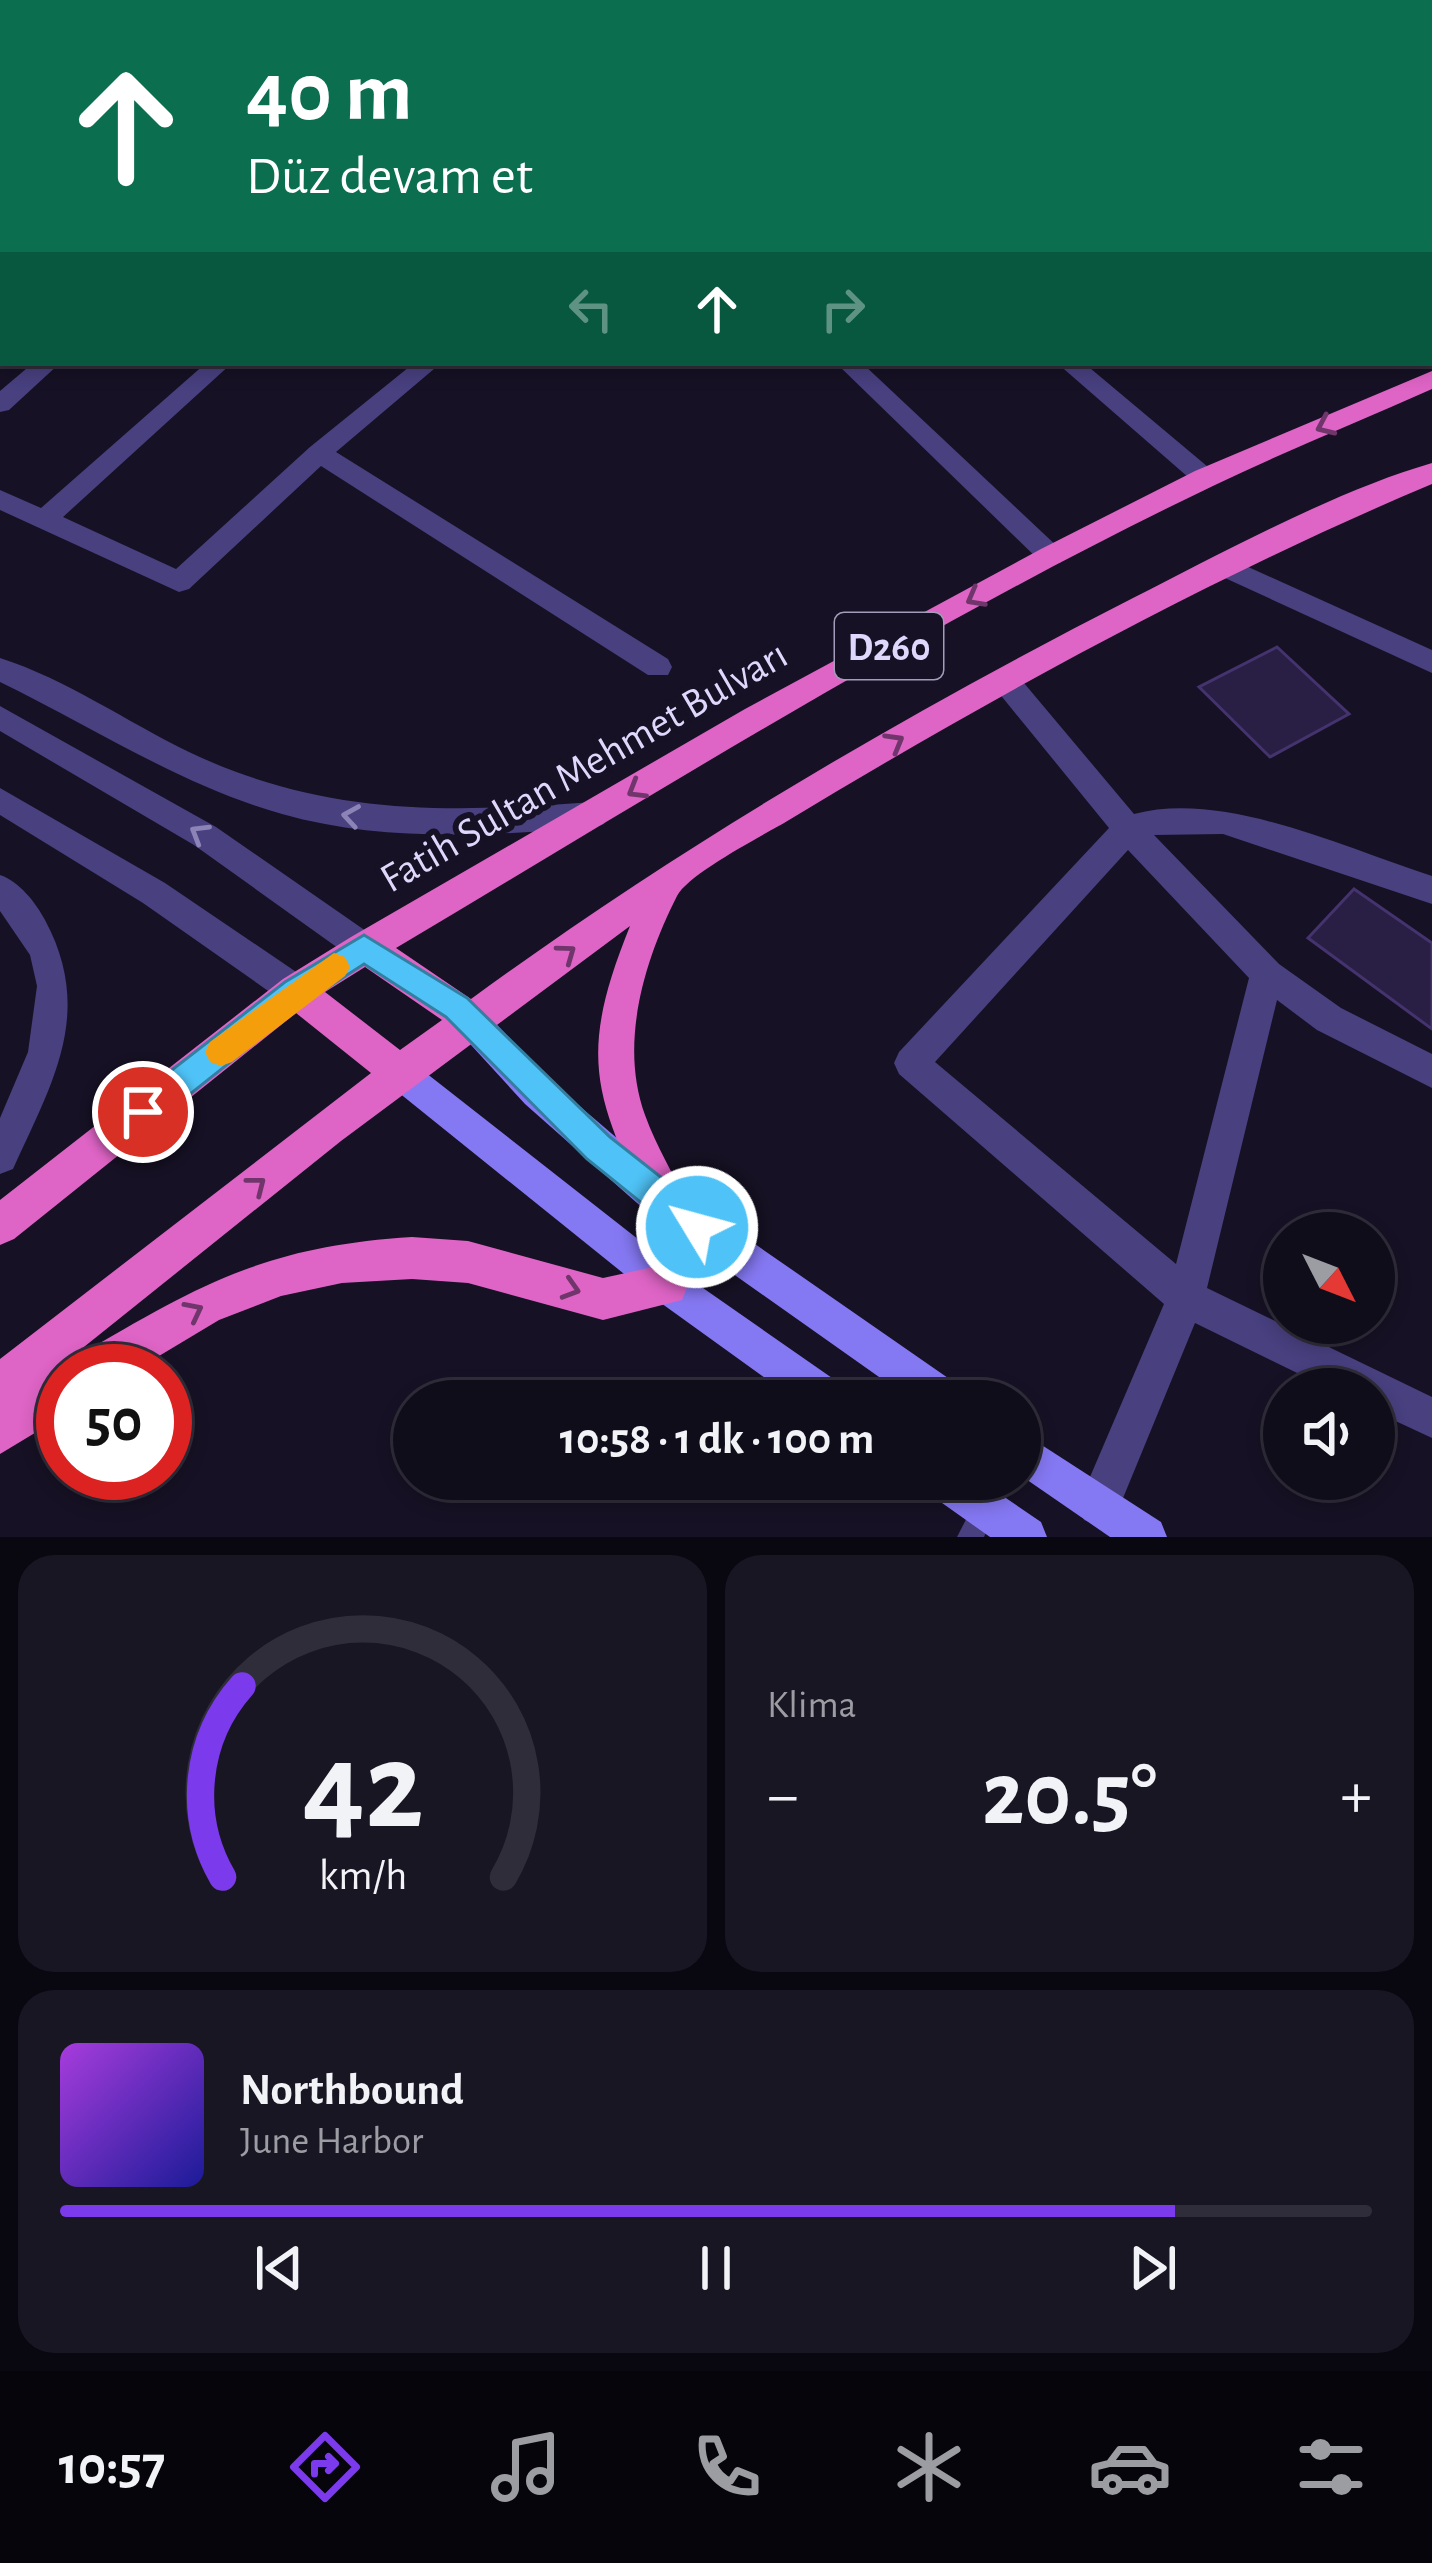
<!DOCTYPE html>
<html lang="tr">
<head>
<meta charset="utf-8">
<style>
  :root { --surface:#100d1b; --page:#191624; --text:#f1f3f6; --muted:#9c9ca3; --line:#302d3a; --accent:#7c3aed }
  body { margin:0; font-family:"Alegreya Sans",sans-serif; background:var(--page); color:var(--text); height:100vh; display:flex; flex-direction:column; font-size:45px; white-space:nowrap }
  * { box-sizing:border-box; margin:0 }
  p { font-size:39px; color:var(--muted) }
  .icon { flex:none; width:66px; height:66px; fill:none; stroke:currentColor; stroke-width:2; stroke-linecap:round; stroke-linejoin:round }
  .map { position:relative; height:1537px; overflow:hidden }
  .sheet { display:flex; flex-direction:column; gap:18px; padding:18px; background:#09070f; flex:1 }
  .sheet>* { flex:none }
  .hud { position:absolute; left:0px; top:0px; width:1434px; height:366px; box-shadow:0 6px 18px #0003,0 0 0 3px var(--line); background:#0b6e4f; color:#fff; overflow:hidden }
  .needle { width:78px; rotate:132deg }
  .controls { position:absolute; left:1263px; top:1212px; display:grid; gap:24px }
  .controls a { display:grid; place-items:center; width:132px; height:132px; border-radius:50%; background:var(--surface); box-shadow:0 6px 18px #0003,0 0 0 3px var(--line); font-size:60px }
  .speed { position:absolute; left:36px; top:1344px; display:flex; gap:24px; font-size:60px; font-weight:700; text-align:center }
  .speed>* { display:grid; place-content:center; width:156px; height:156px; border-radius:50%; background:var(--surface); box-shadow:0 6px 18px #0003,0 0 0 3px var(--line); line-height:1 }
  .speed .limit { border:18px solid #d22; background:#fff; color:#111 }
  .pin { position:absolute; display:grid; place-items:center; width:102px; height:102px; color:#fff; margin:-51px; border:6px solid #fff; border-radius:50%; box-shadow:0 3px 12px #0007 }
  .me { position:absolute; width:132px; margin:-66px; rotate:307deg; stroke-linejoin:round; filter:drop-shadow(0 0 9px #0008) }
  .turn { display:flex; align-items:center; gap:42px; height:252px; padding:0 48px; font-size:54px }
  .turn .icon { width:156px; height:156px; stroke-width:2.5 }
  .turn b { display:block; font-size:84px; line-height:102px }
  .lanes { display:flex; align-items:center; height:114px; padding:0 48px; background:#0003; justify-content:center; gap:60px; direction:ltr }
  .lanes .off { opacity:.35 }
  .big { font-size:90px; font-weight:700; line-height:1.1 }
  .sheet .card { flex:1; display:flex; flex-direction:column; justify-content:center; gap:18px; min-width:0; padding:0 42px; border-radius:36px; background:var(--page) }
  .sheet .dial { align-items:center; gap:0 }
  .dial svg { height:312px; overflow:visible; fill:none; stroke:var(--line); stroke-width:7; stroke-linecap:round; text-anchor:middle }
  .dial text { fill:var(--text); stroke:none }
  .song { display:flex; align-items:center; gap:36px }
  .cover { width:144px; height:144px; border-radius:18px; background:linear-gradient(135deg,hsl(280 70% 55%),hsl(240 70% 35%)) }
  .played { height:12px; border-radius:6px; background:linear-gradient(90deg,var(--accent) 85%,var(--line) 85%) }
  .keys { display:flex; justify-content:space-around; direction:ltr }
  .heat { display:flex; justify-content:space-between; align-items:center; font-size:66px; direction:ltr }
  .sheet .tiles { flex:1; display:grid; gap:18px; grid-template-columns:1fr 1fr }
  .card:last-child { grid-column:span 2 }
  .trip { position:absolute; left:393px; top:1380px; width:648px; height:120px; border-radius:60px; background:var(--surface); box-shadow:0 6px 18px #0003,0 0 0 3px var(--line); font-weight:700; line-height:120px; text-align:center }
  .dock { display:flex; height:192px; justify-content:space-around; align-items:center; background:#06050b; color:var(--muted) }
  .dock .icon { width:84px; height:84px }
  .dock .selected { color:var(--accent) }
  .dock b { font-size:54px; color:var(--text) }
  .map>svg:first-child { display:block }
  .building { fill:#291f44; stroke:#44336e; stroke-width:3 }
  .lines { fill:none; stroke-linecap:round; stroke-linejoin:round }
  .service { fill:#48407f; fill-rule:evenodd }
  .minor { fill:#48407f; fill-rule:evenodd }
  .secondary { fill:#8578f3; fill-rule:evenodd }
  .trunk { fill:#de64c5; fill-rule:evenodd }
  .oneway { stroke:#70366c }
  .oneway2 { stroke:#8c84b7 }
  .route { fill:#4fc3f7; stroke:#337fa1; stroke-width:3 }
  .slow { fill:#f59e0b }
  .labels { text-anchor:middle; stroke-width:12; stroke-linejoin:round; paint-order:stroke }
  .shield { fill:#161124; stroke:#a39cbb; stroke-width:3 }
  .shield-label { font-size:39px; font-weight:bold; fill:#dfd8fc }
  .street-label { font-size:42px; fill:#dfd8fc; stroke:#161124 }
</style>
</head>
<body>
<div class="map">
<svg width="1432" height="1537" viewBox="0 0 1432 1537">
  <rect width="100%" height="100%" fill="#161124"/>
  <g class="building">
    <path d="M 1277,647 L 1349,714 L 1270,757 L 1199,687 Z"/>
    <path d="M 1354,889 L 1432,943 L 1432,1029 L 1308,938 Z"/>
  </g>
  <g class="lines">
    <path class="service" d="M 985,1497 L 994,1500 L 997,1509 L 984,1537 L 957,1537 L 976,1500 Z"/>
    <g class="minor">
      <path d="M 611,0 L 629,0 L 630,3 L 612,3 Z"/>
      <rect x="0" y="36" width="3" height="12"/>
      <rect x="0" y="179" width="3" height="12"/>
      <path d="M 3,235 L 3,256 L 0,257 L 0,236 Z"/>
      <rect x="1431" y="302" width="1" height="14"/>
      <path d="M 0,320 L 3,321 L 3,335 L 0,334 Z"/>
      <path d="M 33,363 L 60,363 L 9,410 L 0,412 L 0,391 Z"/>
      <path d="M 206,363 L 232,363 L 63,517 L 176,569 L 310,447 L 414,363 L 441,363 L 336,452 L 668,659 L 672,667 L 668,675 L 648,675 L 321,466 L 189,589 L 179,592 L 0,510 L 0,490 L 41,508 Z"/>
      <path d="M 836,363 L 862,363 L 1060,549 L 1064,556 L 1060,563 L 1042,563 Z"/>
      <path d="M 1057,363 L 1084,363 L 1214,472 L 1218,478 L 1214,484 L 1196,484 Z"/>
      <path d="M 1224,556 L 1432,650 L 1432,673 L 1214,573 L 1211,566 Z"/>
      <path d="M 0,658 C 66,679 127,722 189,752 C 324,816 447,813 593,802 L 604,806 L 608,815 L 604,824 L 593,828 C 490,835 384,843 282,814 C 182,786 93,727 0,682 Z"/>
      <path d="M 1004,668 L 1014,671 L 1134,814 C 1225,790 1344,848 1432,876 L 1432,904 L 1223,834 L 1154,835 L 1279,964 L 1341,1008 L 1432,1054 L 1432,1088 L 1317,1030 L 1277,1000 L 1207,1288 L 1432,1397 L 1432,1438 L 1374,1411 L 1374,1389 L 1330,1389 L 1195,1323 L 1114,1520 L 1099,1526 L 1084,1520 L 1078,1505 L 1164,1304 L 899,1074 L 894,1063 L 899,1052 L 1109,828 L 994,687 L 990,679 ZM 1128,850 L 1249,978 L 1176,1264 L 935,1062 Z"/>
      <path d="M 0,706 L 216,827 L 376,938 L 380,948 L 376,958 L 364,962 L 352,958 L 194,845 L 0,731 Z"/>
      <path d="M 0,788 L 165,883 L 308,980 L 313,991 L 308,1002 L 296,1006 L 284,1002 L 143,903 L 0,815 Z"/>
      <path d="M 0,875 C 19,881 36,903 45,920 C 95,1013 52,1083 13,1169 L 0,1174 L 0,1118 L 28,1052 L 37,986 L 30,955 L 0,911 Z"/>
    </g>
    <g class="secondary">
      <path d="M 970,0 L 995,0 L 997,3 L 972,3 Z"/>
      <path d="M 1025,0 L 1050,0 L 1052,3 L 1027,3 Z"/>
      <rect x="1431" y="125" width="1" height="12"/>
      <path d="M 472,1007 L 484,1011 L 549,1080 L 680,1192 L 961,1387 L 967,1401 L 913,1401 L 654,1218 L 525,1104 L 460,1033 L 455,1022 L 460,1011 Z"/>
      <path d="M 400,1057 L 412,1062 L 680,1272 L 845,1387 L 851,1401 L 797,1401 L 654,1298 L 388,1084 L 383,1073 L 388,1062 Z"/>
      <path d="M 1020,1431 L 1161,1522 L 1167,1537 L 1110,1537 L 1020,1475 Z"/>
      <path d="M 922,1479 L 978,1479 L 1041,1522 L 1047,1537 L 990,1537 L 928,1493 Z"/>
    </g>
    <g class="trunk">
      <path d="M 905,0 L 931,0 L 933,3 L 907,3 Z"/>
      <path d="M 1088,0 L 1115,0 L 1117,3 L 1090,3 Z"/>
      <rect x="1431" y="100" width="1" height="14"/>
      <rect x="1431" y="169" width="1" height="14"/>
      <path d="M 1432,371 L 1432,389 C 1360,421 1286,451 1215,485 C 932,620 665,788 396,948 L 471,999 C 680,846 902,716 1133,598 C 1221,553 1338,490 1432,463 L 1432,484 C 1209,578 996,695 789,820 C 764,835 689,873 677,896 C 644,961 619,1044 645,1115 C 656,1146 674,1174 687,1205 L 681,1219 L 667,1225 L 653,1219 C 594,1096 577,1057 630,926 L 341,1141 L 49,1375 L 63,1369 L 67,1371 L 63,1371 L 63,1416 L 0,1454 L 0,1359 L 371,1073 L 296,1013 L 14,1239 L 0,1245 L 0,1200 L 283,979 L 351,937 L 745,709 L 1041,549 L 1195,471 ZM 365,967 L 442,1020 L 400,1050 L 325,992 Z"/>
      <path d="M 412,1237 L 468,1241 L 603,1278 L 667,1264 L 682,1270 L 688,1285 L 682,1300 L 603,1320 L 468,1283 L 412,1279 L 342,1283 L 281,1296 L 219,1320 L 134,1371 L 71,1371 L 78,1356 C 200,1284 267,1246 412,1237 Z"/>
    </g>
  </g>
  <defs><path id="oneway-chevron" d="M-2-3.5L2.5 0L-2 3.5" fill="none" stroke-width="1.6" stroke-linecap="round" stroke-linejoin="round" transform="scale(3)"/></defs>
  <g class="oneway">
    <use href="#oneway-chevron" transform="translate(1325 426) rotate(156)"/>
    <use href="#oneway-chevron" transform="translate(975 598) rotate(151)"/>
    <use href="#oneway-chevron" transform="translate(895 742) rotate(-30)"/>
    <use href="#oneway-chevron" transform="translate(636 790) rotate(149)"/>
    <use href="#oneway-chevron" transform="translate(567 953) rotate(-36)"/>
    <use href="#oneway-chevron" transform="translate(257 1185) rotate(-38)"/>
    <use href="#oneway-chevron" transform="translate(571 1289) rotate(17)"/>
    <use href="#oneway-chevron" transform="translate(194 1311) rotate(-27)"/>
  </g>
  <g class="oneway2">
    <use href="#oneway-chevron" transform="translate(351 816) rotate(-171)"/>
    <use href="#oneway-chevron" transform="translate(199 833) rotate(-149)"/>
  </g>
  <path class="route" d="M 364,935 L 467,998 L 610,1137 L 709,1215 L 714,1227 L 709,1238 L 697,1243 L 685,1238 L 587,1159 L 446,1017 L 364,964 L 307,1001 L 155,1122 L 143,1127 L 132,1122 L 127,1112 L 132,1101 L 285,982 Z"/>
  <path class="slow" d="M 334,953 L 345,957 L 350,967 L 345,976 L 232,1062 L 221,1066 L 210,1062 L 205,1052 L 210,1042 Z"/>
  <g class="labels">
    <rect class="shield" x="835" y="613" width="108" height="66" rx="9"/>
    <g class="shield-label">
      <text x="889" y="660">D260</text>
    </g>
    <g class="street-label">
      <text transform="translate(583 765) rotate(-30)" y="15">Fatih Sultan Mehmet Bulvarı</text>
    </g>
  </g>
</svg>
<div class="controls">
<a><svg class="needle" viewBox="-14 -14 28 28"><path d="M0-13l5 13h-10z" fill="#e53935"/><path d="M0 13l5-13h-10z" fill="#9c9ca3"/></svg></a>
<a><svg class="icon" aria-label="sound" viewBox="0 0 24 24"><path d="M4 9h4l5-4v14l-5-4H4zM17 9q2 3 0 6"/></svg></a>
</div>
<div class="speed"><div class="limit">50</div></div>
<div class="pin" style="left:143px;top:1112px;background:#d93025"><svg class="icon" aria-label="arrive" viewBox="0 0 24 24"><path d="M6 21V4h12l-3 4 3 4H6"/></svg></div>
<svg class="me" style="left:697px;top:1227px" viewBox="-20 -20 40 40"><circle r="17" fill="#4fc3f7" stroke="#fff" stroke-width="3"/><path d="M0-11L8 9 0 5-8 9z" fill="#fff"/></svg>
<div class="trip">10:58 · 1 dk · 100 m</div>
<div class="hud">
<div class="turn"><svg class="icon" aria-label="ahead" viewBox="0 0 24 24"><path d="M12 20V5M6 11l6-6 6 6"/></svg><div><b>40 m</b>Düz devam et</div></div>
<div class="lanes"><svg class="icon off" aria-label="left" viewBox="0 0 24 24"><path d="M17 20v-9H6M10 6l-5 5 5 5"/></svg><svg class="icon" aria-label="ahead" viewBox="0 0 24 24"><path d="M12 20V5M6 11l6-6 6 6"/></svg><svg class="icon off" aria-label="right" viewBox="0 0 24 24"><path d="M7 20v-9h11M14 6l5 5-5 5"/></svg></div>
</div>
</div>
<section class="sheet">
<div class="tiles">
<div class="card dial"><svg viewBox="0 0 100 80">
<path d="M14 69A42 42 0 1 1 86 69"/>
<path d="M14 69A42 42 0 0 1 19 20" stroke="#7c3aed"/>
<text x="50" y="56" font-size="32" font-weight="700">42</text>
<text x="50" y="72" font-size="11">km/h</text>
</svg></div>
<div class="card"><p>Klima</p>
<div class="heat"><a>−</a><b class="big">20.5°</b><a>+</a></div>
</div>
<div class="card">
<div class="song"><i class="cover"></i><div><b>Northbound</b><p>June Harbor</p></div></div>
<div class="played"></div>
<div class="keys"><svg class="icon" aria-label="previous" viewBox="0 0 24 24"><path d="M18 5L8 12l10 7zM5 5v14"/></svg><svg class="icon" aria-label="pause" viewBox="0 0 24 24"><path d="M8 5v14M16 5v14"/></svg><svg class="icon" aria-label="next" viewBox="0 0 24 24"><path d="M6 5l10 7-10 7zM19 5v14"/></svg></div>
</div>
</div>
</section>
<nav class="dock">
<b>10:57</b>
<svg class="icon selected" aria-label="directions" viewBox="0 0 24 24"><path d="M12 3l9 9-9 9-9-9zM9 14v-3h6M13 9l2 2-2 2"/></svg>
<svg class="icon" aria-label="music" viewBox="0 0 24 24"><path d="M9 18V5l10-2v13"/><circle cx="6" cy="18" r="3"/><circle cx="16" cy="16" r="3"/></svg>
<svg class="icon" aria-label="phone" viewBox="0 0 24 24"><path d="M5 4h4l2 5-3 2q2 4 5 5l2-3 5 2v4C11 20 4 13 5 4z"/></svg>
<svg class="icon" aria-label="climate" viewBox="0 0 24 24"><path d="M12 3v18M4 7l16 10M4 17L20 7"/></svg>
<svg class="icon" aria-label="car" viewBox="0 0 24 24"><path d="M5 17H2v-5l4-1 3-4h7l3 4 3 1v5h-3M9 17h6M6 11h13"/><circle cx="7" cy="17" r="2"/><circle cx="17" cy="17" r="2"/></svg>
<svg class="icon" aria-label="filters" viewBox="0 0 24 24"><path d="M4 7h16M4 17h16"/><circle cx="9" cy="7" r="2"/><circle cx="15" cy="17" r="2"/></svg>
</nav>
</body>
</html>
